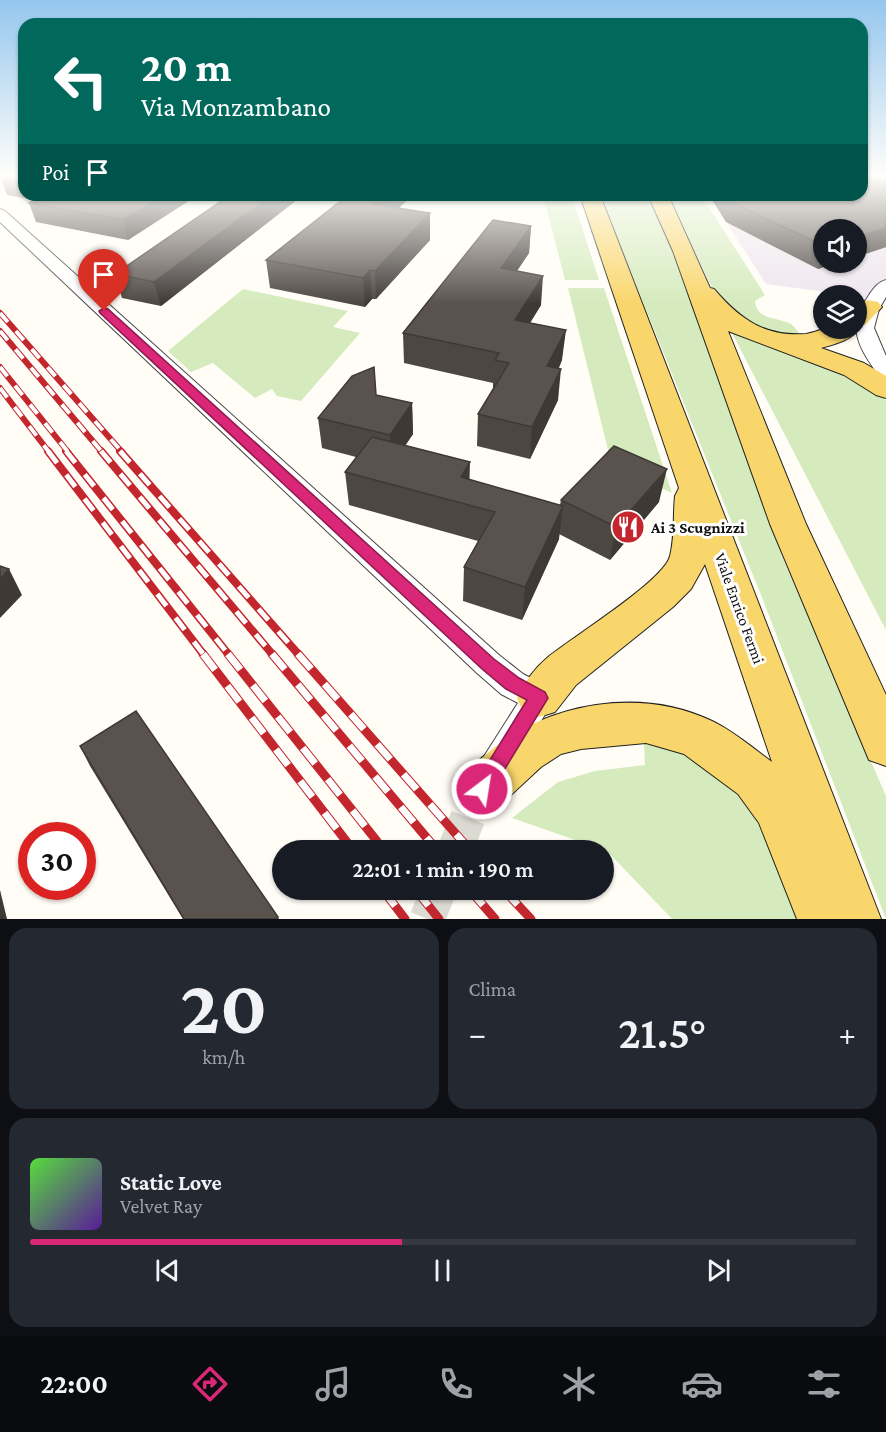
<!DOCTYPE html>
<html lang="it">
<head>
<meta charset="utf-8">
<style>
  :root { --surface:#171b24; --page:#242831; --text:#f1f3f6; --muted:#9ea1a6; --line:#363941; --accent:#db2777 }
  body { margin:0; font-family:"Crimson Pro",serif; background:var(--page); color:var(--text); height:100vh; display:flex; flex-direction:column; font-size:22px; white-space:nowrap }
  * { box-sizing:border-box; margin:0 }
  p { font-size:20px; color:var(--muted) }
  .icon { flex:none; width:33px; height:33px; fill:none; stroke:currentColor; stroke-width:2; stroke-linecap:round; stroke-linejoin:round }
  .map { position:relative; height:919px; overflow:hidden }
  .side { display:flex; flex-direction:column; gap:9px; padding:9px; background:#0d0f14; flex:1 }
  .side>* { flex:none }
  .top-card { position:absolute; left:18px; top:18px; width:850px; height:183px; border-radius:18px; box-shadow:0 2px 4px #0004; background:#00695c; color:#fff; overflow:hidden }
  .buttons { position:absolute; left:813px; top:219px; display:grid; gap:12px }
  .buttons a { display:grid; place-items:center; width:54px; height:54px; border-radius:50%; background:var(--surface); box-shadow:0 2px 4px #0004; font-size:30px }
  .speed { position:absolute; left:18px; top:822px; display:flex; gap:12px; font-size:30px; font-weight:700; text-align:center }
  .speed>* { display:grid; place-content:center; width:78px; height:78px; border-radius:50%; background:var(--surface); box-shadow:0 2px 4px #0004; line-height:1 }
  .speed .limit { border:9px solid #d22; background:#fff; color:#111 }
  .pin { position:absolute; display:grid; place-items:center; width:51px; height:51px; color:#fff; margin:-62px -26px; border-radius:50% 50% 50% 0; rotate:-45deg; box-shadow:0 0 6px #0007 }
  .pin .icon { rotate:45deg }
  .me { position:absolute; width:66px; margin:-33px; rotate:31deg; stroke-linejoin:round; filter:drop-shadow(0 0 4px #0008) }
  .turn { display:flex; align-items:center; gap:21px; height:126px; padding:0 24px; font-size:27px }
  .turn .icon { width:78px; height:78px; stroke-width:2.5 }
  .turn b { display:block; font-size:42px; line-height:51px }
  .then { display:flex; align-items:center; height:57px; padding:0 24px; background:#0003; gap:12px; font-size:22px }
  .big { font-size:45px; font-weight:600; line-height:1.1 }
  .side .tile { flex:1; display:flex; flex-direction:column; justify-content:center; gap:9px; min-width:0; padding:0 21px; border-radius:18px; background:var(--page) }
  .side .dial { align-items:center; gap:0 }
  .dial b { font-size:78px; line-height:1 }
  .song { display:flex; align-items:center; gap:18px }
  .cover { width:72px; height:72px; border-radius:9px; background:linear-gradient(135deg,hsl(110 70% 55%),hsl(270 70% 35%)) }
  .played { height:6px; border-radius:3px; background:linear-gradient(90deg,var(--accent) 45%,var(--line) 45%) }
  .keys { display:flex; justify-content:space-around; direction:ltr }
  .heat { display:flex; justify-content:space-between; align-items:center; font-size:33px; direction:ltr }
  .side .tiles { flex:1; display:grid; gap:9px; grid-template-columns:1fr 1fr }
  .tile:last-child { grid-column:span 2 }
  .trip { position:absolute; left:272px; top:840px; width:342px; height:60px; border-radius:30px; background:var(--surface); box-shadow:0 2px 4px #0004; font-weight:600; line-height:60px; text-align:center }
  .tab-bar { display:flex; height:96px; justify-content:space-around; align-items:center; background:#090b0e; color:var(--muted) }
  .tab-bar .icon { width:42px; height:42px }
  .tab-bar .selected { color:var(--accent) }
  .tab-bar b { font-size:27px; color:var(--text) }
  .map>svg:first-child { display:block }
  .industrial { fill:#eee6ef; fill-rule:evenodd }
  .green { fill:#d5ebbd }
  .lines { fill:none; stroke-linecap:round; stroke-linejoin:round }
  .minor-tunnel { stroke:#dbdad3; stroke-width:35; stroke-dasharray:35 17; stroke-linecap:butt }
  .minor-casing { stroke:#444; stroke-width:2 }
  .primary-casing { stroke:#222; stroke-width:2 }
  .minor { fill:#fff; fill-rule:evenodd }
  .primary { fill:#f9d66b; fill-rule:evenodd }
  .rail-far2-casing { stroke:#c4262e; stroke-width:6 }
  .rail-far1-casing { stroke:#c4262e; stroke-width:8 }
  .rail-casing { stroke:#c4262e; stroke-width:9 }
  .rail-far2 { stroke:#fff; stroke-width:4; stroke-dasharray:12; stroke-linecap:butt }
  .rail-far1 { stroke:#fff; stroke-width:5; stroke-dasharray:15; stroke-linecap:butt }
  .rail { stroke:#fff; stroke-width:7; stroke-dasharray:20; stroke-linecap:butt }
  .wall { fill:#4d4742 }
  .shaded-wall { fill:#3f3936 }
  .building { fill:#5a524d; stroke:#3f3936; stroke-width:1.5 }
  .route { fill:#db2777; stroke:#8e194d; stroke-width:1.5 }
  .labels { text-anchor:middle; stroke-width:6; stroke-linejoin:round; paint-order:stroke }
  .poi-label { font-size:16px; font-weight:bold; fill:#111; stroke:#fff; text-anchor:start }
  .street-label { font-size:16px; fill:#111; stroke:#fff }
</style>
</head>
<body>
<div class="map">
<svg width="886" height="919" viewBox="0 0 886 919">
  <rect width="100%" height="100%" fill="#fffdf5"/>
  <path class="industrial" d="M 886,192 L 886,280 L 870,299 L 857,297 L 856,296 L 766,284 L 709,195 L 862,195 ZM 824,230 L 856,230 L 856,262 L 824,262 Z"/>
  <g class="green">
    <path d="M 543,195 L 574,195 L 576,209 L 599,280 L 565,280 Z"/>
    <path d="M 600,195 L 648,195 L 666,232 L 783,559 L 886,796 L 886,919 L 761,595 Z"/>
    <path d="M 668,195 L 701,195 L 765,295 L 755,301 C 757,321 778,317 791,324 C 794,326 798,332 801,335 L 781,334 L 759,328 L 743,319 L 715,294 Z"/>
    <path d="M 568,288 L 604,288 L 672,493 L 612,466 Z"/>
    <path d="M 243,289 L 348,311 L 333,327 L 360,333 L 301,401 L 277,396 L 272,389 L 255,398 L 213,363 L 191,372 L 168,351 Z"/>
    <path d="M 731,331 L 753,341 L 816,360 L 877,392 L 886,401 L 886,630 Z"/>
    <path d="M 644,744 L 665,745 L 716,771 L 759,811 L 804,919 L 672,919 L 607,851 L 512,818 L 558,782 L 595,771 L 645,765 Z"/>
  </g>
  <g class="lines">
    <g class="minor-tunnel">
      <path d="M 455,850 L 472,807"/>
      <path d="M 427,919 L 439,890"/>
    </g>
    <defs>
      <g id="minor">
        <path d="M 0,209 L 5,211 L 499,655 L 523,674 L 550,688 L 555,698 L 510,772 L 498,777 L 486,772 L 481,761 L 518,703 L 501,694 L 477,673 L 0,222 Z"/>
        <path d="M 886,280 L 886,297 L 879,309 L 874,328 L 886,356 L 886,378 L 879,376 C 858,346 846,328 869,295 C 874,288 878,282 886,280 Z"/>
      </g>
      <g id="primary">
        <path d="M 580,195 L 600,195 L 881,919 L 797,919 L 759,823 L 738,794 L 684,754 L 646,743 L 581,749 L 561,754 L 541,767 L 499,806 L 482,812 L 465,806 L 458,789 C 466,769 473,765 489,752 C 548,702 641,687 712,721 C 733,731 753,748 772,762 L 705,564 L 691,589 L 673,607 L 576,685 L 555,712 L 539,717 L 523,712 L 517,698 C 524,683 534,669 547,658 C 571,638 664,581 670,556 C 675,537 673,515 675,496 L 679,488 Z"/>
        <path d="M 648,195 L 668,195 L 710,288 L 714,289 C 740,319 764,337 806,334 C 814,333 821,329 828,328 C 838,328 847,328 856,328 L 856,305 C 863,299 870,300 878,302 L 882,307 L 865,325 L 859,326 L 860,328 C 852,340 835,344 821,348 L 864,363 L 886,376 L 886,398 L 876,395 L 844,375 L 728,331 L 806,524 L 886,695 L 886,766 L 869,760 L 770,524 L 673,251 Z"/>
      </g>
    </defs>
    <use href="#minor" class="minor-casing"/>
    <use href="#primary" class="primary-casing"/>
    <use href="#minor" class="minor"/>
    <use href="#primary" class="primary"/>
    <defs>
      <g id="rail-far2">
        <path d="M 0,313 L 122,452"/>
        <path d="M 0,331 L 102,452"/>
        <path d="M 0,367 L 68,452"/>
        <path d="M 0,388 L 49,452"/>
      </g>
      <g id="rail-far1">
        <path d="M 48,451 L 204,655"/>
        <path d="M 66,451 L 229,655"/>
        <path d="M 101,451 L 273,655"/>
        <path d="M 120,451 L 299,655"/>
      </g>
      <g id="rail">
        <path d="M 203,654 L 353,850"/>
        <path d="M 228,654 L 384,850"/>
        <path d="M 272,654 L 437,850"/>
        <path d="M 298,654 L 470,850"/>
        <path d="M 383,890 L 405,919"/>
        <path d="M 416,890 L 439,919"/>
        <path d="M 470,890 L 495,919"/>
        <path d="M 504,890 L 531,919"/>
      </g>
    </defs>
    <use href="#rail-far2" class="rail-far2-casing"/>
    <use href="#rail-far1" class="rail-far1-casing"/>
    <use href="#rail" class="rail-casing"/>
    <use href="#rail-far2" class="rail-far2"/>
    <use href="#rail-far1" class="rail-far1"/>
    <use href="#rail" class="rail"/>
  </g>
  <g class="wall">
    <path d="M 0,176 L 24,176 L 24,195 L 192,195 L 193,198 L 128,240 L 36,222 L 29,203 L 34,200 L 7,195 Z"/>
    <path d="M 886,176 L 886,247 L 856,257 L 824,230 L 824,262 L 838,262 L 818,269 L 726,222 L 709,195 L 862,195 Z"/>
    <path d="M 230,195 L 303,195 L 161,306 L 122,298 L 115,274 Z"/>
    <path d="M 457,195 L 477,195 L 474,198 Z"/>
    <path d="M 398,208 L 430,213 L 430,240 L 376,299 L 372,299 L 365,307 L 270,288 L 266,260 Z"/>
    <path d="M 531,226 L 529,253 L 517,271 L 541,305 L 530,323 L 562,360 L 559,368 L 558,400 L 530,459 L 477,446 L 478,414 L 493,389 L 493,383 L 404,363 L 403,333 Z"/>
    <path d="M 376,395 L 412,403 L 413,434 L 405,445 L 469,480 L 560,505 L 561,500 L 659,502 L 610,560 L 559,534 L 559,539 L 522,620 L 463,601 L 464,567 L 478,541 L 349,505 L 345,472 L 356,457 L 322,448 L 318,418 Z"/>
    <path d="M 80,746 L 278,917 L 279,919 L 183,919 L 90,766 Z"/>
  </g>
  <g class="shaded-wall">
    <path d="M 163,195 L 192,195 L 193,198 L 128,240 L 123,220 Z"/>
    <path d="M 272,195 L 303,195 L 161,306 L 154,282 Z"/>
    <path d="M 383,195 L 413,195 L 374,231 L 372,204 Z"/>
    <path d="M 430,213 L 430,240 L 376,299 L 375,271 Z"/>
    <path d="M 531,226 L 529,253 L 499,297 L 501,268 Z"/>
    <path d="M 886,228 L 886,247 L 856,257 L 856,237 Z"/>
    <path d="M 824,253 L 824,262 L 838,262 L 818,269 Z"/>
    <path d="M 370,270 L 372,299 L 365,307 L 363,278 Z"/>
    <path d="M 543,276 L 541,305 L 513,350 L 515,320 Z"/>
    <path d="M 566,330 L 562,360 L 544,397 L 547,366 Z"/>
    <path d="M 561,369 L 558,400 L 530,459 L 532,427 Z"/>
    <path d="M 412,403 L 413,434 L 392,466 L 390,435 Z"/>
    <path d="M 470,462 L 469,495 L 461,477 Z"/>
    <path d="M 667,469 L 659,502 L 610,560 L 616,527 Z"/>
    <path d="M 563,506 L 559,539 L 522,620 L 525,587 Z"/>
    <path d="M 9,569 L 22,595 L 0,618 L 0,579 Z"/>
    <path d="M 0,890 L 7,919 L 0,919 Z"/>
  </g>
  <g class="building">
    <path d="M 0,176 L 24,176 L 24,180 Z"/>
    <path d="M 862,176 L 886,176 L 886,228 L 856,237 L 856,230 L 824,230 L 824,246 L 731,202 L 726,195 L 862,195 Z"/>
    <path d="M 44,195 L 163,195 L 123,220 L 29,203 Z"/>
    <path d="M 230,195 L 272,195 L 154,282 L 115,274 Z"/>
    <path d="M 348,195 L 383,195 L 372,204 L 430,213 L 375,271 L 370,270 L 363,278 L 266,260 Z"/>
    <path d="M 493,220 L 531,226 L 501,268 L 543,276 L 515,320 L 566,330 L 547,366 L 561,369 L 532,427 L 478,414 L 509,363 L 495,360 L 499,353 L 403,333 Z"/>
    <path d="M 374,367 L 376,395 L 412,403 L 390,435 L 318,418 L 352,376 Z"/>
    <path d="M 372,437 L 470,462 L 461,477 L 563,506 L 525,587 L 464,567 L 495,512 L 345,472 Z"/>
    <path d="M 614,446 L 667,469 L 616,527 L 561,500 Z"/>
    <path d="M 0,566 L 9,569 L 0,579 Z"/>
    <path d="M 136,711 L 278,917 L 276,919 L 184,919 L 80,746 Z"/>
  </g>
  <linearGradient id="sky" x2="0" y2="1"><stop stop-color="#95c6ee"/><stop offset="0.58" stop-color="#fffefa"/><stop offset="1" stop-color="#fffefa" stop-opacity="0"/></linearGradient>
  <rect width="886" height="304" fill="url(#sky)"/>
  <path class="route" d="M 104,308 L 108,309 L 494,659 L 519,678 L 545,692 L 548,698 L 545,703 L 489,795 L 482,798 L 474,795 L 472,789 L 527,700 L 506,689 L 482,669 L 100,313 L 99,311 Z"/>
  <defs>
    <symbol id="restaurant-disc" viewBox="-11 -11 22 22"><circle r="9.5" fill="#c4262e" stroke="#fff"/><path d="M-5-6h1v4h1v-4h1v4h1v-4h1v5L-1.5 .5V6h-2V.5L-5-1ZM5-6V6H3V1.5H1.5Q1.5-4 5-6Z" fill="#fff"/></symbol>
  </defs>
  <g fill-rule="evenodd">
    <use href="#restaurant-disc" x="609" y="508" width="38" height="38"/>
  </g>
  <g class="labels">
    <g class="poi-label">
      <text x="651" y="533">Ai 3 Scugnizzi</text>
    </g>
    <g class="street-label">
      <text transform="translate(740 608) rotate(70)" y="6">Viale Enrico Fermi</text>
    </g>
  </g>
</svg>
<div class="buttons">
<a><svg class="icon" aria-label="sound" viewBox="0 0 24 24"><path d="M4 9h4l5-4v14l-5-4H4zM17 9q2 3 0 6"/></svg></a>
<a><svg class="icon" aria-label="layers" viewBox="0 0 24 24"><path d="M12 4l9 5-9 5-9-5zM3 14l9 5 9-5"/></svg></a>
</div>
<div class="speed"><div class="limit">30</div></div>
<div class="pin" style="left:104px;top:311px;background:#d93025"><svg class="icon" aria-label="arrive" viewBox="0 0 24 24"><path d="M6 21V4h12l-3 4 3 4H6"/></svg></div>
<svg class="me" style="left:482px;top:789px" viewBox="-20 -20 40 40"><circle r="17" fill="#db2777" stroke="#fff" stroke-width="3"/><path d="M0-11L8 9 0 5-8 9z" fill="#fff"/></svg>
<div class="trip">22:01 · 1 min · 190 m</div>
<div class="top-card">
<div class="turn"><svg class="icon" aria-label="left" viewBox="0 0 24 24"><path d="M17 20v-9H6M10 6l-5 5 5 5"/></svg><div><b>20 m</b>Via Monzambano</div></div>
<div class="then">Poi<svg class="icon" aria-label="arrive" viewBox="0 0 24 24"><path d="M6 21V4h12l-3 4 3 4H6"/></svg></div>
</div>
</div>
<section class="side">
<div class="tiles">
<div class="tile dial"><b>20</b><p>km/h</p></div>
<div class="tile"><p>Clima</p>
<div class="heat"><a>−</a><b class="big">21.5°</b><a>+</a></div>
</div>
<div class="tile">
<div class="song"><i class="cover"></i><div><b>Static Love</b><p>Velvet Ray</p></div></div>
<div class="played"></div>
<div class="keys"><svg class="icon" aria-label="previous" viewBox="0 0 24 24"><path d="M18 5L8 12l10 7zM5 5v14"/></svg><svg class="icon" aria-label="pause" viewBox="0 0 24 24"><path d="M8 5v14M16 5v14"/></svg><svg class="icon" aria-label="next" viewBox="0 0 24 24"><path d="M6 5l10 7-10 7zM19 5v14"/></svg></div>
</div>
</div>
</section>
<nav class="tab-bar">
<b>22:00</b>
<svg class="icon selected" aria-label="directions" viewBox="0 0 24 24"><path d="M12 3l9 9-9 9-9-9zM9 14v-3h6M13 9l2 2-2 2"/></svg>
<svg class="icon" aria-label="music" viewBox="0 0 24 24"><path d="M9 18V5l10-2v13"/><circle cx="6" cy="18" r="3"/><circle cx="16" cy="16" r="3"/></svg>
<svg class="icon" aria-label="phone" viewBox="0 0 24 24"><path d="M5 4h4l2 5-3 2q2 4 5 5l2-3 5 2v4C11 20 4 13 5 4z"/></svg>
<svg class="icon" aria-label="climate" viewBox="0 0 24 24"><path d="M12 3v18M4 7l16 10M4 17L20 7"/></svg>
<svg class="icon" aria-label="car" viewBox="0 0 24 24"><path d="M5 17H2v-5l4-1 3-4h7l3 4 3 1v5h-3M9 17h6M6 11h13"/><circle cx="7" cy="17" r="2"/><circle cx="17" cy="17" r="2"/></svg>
<svg class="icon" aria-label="filters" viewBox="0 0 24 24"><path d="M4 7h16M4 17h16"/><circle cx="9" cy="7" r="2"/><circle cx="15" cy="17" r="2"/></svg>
</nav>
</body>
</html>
